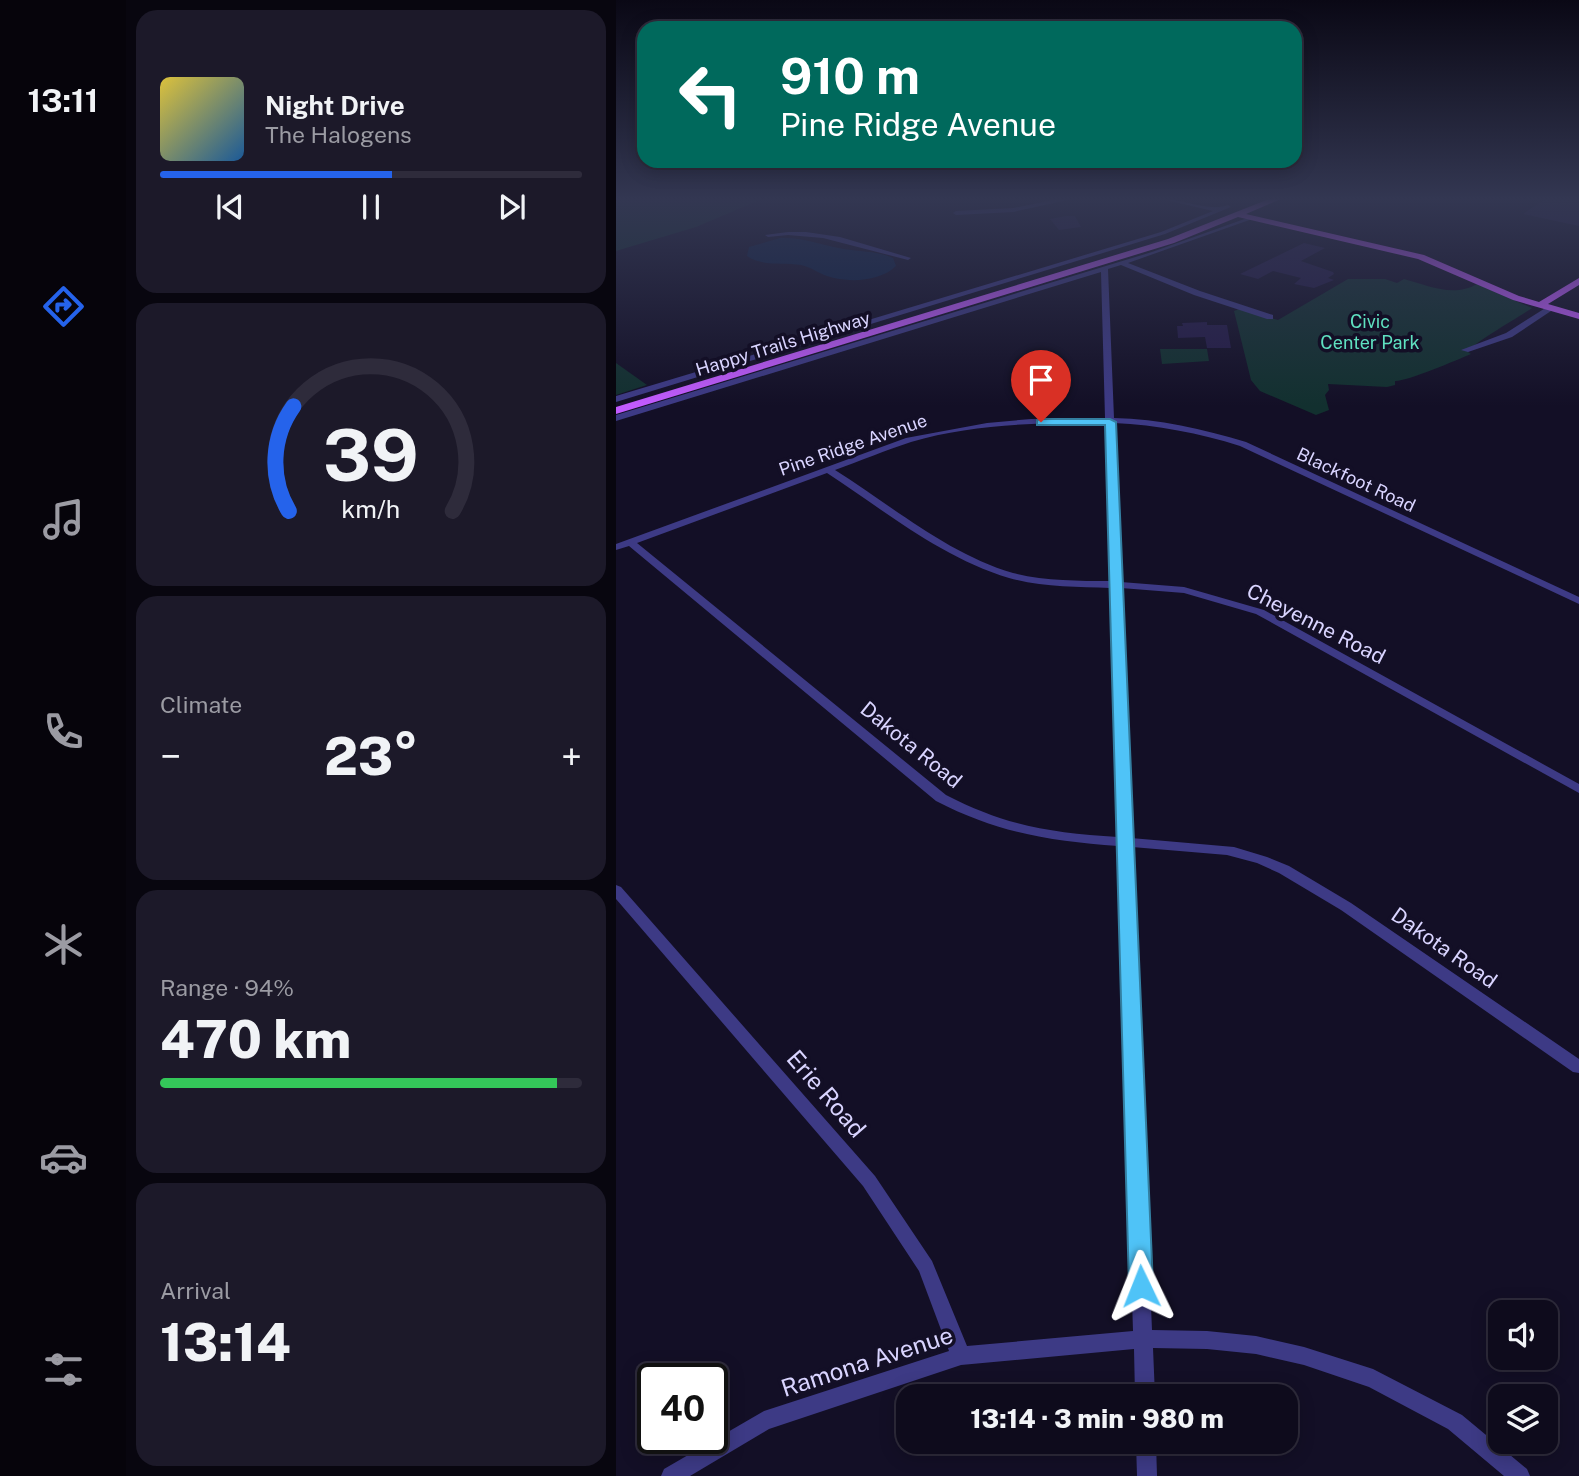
<!DOCTYPE html>
<html lang="en">
<head>
<meta charset="utf-8">
<style>
  :root { --surface:#0e0b1c; --page:#1c1929; --text:#f1f3f6; --muted:#9b9ba3; --line:#2e2b3b; --accent:#2563eb }
  body { margin:0; font-family:"Public Sans",sans-serif; background:var(--page); color:var(--text); height:100vh; display:flex; flex-direction:column; font-size:26px; white-space:nowrap }
  * { box-sizing:border-box; margin:0 }
  p { font-size:23px; color:var(--muted) }
  .icon { flex:none; width:38px; height:38px; fill:none; stroke:currentColor; stroke-width:2; stroke-linecap:round; stroke-linejoin:round }
  .map { position:relative; flex:1; overflow:hidden }
  .side { display:flex; flex-direction:column; gap:10px; padding:10px; background:#08060f; width:490px }
  .side>* { flex:none }
  .hud { position:absolute; left:21px; top:21px; width:665px; height:147px; border-radius:21px; box-shadow:0 4px 18px #0003,0 0 0 2px var(--line); background:#00695c; color:#fff; overflow:hidden }
  .tools { position:absolute; left:872px; top:1300px; display:grid; gap:14px }
  .tools a { display:grid; place-items:center; width:70px; height:70px; border-radius:14px; background:var(--surface); box-shadow:0 4px 18px #0003,0 0 0 2px var(--line); font-size:35px }
  .speed { position:absolute; left:21px; top:1363px; display:flex; gap:14px; font-size:35px; font-weight:700; text-align:center }
  .speed>* { display:grid; place-content:center; width:91px; height:91px; border-radius:50%; background:var(--surface); box-shadow:0 4px 18px #0003,0 0 0 2px var(--line); line-height:1 }
  .speed .limit { border:4px solid #111; border-radius:10px; background:#fff; color:#111 }
  .pin { position:absolute; display:grid; place-items:center; width:60px; height:60px; color:#fff; margin:-72px -30px; border-radius:50% 50% 50% 0; rotate:-45deg; box-shadow:0 0 7px #0007 }
  .pin .icon { rotate:45deg }
  .me { position:absolute; width:77px; margin:-38px; rotate:358deg; stroke-linejoin:round; filter:drop-shadow(0 0 5px #0008) }
  .turn { display:flex; align-items:center; gap:24px; height:147px; padding:0 28px; font-size:32px }
  .turn .icon { width:91px; height:91px; stroke-width:2.5 }
  .turn b { display:block; font-size:49px; line-height:60px }
  .big { font-size:52px; font-weight:800; line-height:1.1 }
  .side .card { flex:1; display:flex; flex-direction:column; justify-content:center; gap:10px; min-width:0; padding:0 24px; border-radius:21px; background:var(--page) }
  .side .dial { align-items:center; gap:0 }
  .dial svg { height:182px; overflow:visible; fill:none; stroke:var(--line); stroke-width:7; stroke-linecap:round; text-anchor:middle }
  .dial text { fill:var(--text); stroke:none }
  .song { display:flex; align-items:center; gap:21px }
  .cover { width:84px; height:84px; border-radius:10px; background:linear-gradient(135deg,hsl(50 70% 55%),hsl(210 70% 35%)) }
  .played { height:7px; border-radius:4px; background:linear-gradient(90deg,var(--accent) 55%,var(--line) 55%) }
  .keys { display:flex; justify-content:space-around; direction:ltr }
  .heat { display:flex; justify-content:space-between; align-items:center; font-size:38px; direction:ltr }
  .charge { height:10px; border-radius:5px; background:linear-gradient(90deg,#34c759 94%,var(--line) 0) }
  .trip { position:absolute; left:280px; top:1384px; width:402px; height:70px; border-radius:21px; background:var(--surface); box-shadow:0 4px 18px #0003,0 0 0 2px var(--line); font-weight:800; line-height:70px; text-align:center }
  main { display:flex; flex:1; min-height:0 }
  .menu { display:flex; flex-direction:column; width:126px; justify-content:space-around; align-items:center; background:#06040b; color:var(--muted) }
  .menu .icon { width:49px; height:49px }
  .menu .current { color:var(--accent) }
  .menu b { font-size:32px; color:var(--text) }
  .map>svg:first-child { display:block }
  .green { fill:#12302f }
  .water { fill:#0a1f44 }
  .building { fill:#241b47 }
  .lines { fill:none; stroke-linecap:round; stroke-linejoin:round }
  .minor { fill:#3d3a85; fill-rule:evenodd }
  .major { fill:#c25bff; fill-rule:evenodd }
  .route { fill:#4fc3f7; stroke:#337fa1; stroke-width:2 }
  .labels { text-anchor:middle; stroke-width:7; stroke-linejoin:round; paint-order:stroke }
  .far-park-label { font-size:18px; fill:#5fe0c0; stroke:#130f26 }
  .far-street-label { font-size:18px; fill:#d9d4ff; stroke:#130f26 }
  .street-label { font-size:21px; fill:#d9d4ff; stroke:#130f26 }
  .near-street-label { font-size:24px; fill:#d9d4ff; stroke:#130f26 }
</style>
</head>
<body>
<main>
<nav class="menu">
<b>13:11</b>
<svg class="icon current" aria-label="directions" viewBox="0 0 24 24"><path d="M12 3l9 9-9 9-9-9zM9 14v-3h6M13 9l2 2-2 2"/></svg>
<svg class="icon" aria-label="music" viewBox="0 0 24 24"><path d="M9 18V5l10-2v13"/><circle cx="6" cy="18" r="3"/><circle cx="16" cy="16" r="3"/></svg>
<svg class="icon" aria-label="phone" viewBox="0 0 24 24"><path d="M5 4h4l2 5-3 2q2 4 5 5l2-3 5 2v4C11 20 4 13 5 4z"/></svg>
<svg class="icon" aria-label="climate" viewBox="0 0 24 24"><path d="M12 3v18M4 7l16 10M4 17L20 7"/></svg>
<svg class="icon" aria-label="car" viewBox="0 0 24 24"><path d="M5 17H2v-5l4-1 3-4h7l3 4 3 1v5h-3M9 17h6M6 11h13"/><circle cx="7" cy="17" r="2"/><circle cx="17" cy="17" r="2"/></svg>
<svg class="icon" aria-label="filters" viewBox="0 0 24 24"><path d="M4 7h16M4 17h16"/><circle cx="9" cy="7" r="2"/><circle cx="15" cy="17" r="2"/></svg>
</nav>
<section class="side">
<div class="card">
<div class="song"><i class="cover"></i><div><b>Night Drive</b><p>The Halogens</p></div></div>
<div class="played"></div>
<div class="keys"><svg class="icon" aria-label="previous" viewBox="0 0 24 24"><path d="M18 5L8 12l10 7zM5 5v14"/></svg><svg class="icon" aria-label="pause" viewBox="0 0 24 24"><path d="M8 5v14M16 5v14"/></svg><svg class="icon" aria-label="next" viewBox="0 0 24 24"><path d="M6 5l10 7-10 7zM19 5v14"/></svg></div>
</div>
<div class="card dial"><svg viewBox="0 0 100 80">
<path d="M14 69A42 42 0 1 1 86 69"/>
<path d="M14 69A42 42 0 0 1 16 23" stroke="#2563eb"/>
<text x="50" y="56" font-size="32" font-weight="700">39</text>
<text x="50" y="72" font-size="11">km/h</text>
</svg></div>
<div class="card"><p>Climate</p>
<div class="heat"><a>−</a><b class="big">23°</b><a>+</a></div>
</div>
<div class="card"><p>Range · 94%</p><b class="big">470 km</b><div class="charge"></div></div>
<div class="card"><p>Arrival</p><b class="big">13:14</b></div>
</section>
<div class="map">
<svg width="963" height="1476" viewBox="0 0 963 1476">
  <rect width="100%" height="100%" fill="#130f26"/>
  <g class="green">
    <path d="M 4,199 L 146,199 L 80,227 L 0,251 L 0,201 Z"/>
    <path d="M 732,279 L 769,279 L 781,283 L 788,279 C 811,285 837,298 861,284 L 916,308 C 902,318 858,342 852,352 L 855,354 C 841,360 789,382 779,381 L 779,385 L 771,387 L 712,384 L 713,390 L 709,395 L 713,410 L 700,415 L 644,391 L 639,385 L 635,380 L 618,311 L 623,309 L 662,320 Z"/>
    <path d="M 544,349 L 591,349 L 593,361 L 546,364 Z"/>
    <path d="M 0,363 L 31,385 L 0,395 Z"/>
  </g>
  <path class="water" d="M 164,238 C 188,237 205,245 228,249 C 245,252 262,251 277,258 L 280,266 C 264,282 231,283 211,276 C 202,273 195,267 185,265 C 167,262 147,267 131,256 L 133,247 Z"/>
  <g class="building">
    <path d="M 929,199 L 963,199 L 963,226 L 907,214 Z"/>
    <path d="M 450,216 L 459,216 L 465,227 L 443,230 L 434,219 Z"/>
    <path d="M 688,243 L 709,248 L 685,261 L 717,272 L 718,274 L 712,278 L 718,280 L 698,288 L 678,284 L 685,278 L 657,271 L 642,279 L 624,274 Z"/>
    <path d="M 591,322 L 591,325 L 611,325 L 615,348 L 591,348 L 589,337 L 562,338 L 561,326 L 567,326 L 566,323 Z"/>
  </g>
  <g class="lines">
    <g class="minor">
      <path d="M 442,199 L 456,199 L 397,212 L 340,215 L 337,213 L 340,211 L 397,208 Z"/>
      <path d="M 546,199 C 567,199 593,212 612,205 L 615,207 L 549,234 L 0,402 L 0,396 L 545,232 L 597,211 Z"/>
      <path d="M 634,217 L 639,218 L 512,263 L 584,291 L 657,315 L 657,319 L 651,319 L 578,295 L 505,265 L 492,269 L 498,418 C 543,419 587,429 630,442 L 963,597 L 963,604 L 624,446 C 583,433 541,425 498,423 L 505,582 L 568,587 L 648,610 L 963,784 L 963,793 L 640,614 L 568,593 L 505,588 L 515,838 L 618,847 L 651,857 L 673,866 L 735,903 L 963,1059 L 963,1073 L 957,1072 L 725,910 L 663,873 L 641,863 L 611,855 L 516,847 L 536,1330 L 591,1331 L 640,1336 L 688,1347 L 757,1369 L 846,1415 L 911,1469 L 914,1476 L 888,1476 L 832,1429 L 753,1387 L 688,1365 L 640,1354 L 591,1349 L 537,1348 L 539,1396 L 519,1396 L 518,1349 L 345,1365 L 153,1429 L 74,1476 L 45,1476 L 48,1469 L 148,1411 L 333,1351 L 303,1271 L 247,1186 L 0,899 L 0,885 L 5,887 L 259,1176 L 316,1261 L 351,1346 L 517,1331 L 502,846 C 434,841 382,833 320,801 L 13,546 L 0,550 L 0,544 L 290,438 L 371,423 L 415,419 L 489,418 L 485,272 L 0,421 L 0,415 L 536,252 ZM 461,422 L 489,423 L 494,581 C 462,581 428,581 397,573 C 332,554 276,506 219,470 C 244,461 270,450 295,442 C 348,426 406,424 461,422 ZM 211,473 C 269,511 326,558 393,578 C 425,587 461,587 494,588 L 502,837 C 435,833 390,826 330,795 L 21,543 Z"/>
      <path d="M 172,232 L 190,232 L 224,237 L 295,258 L 292,260 L 207,238 L 172,235 L 152,237 L 149,235 Z"/>
      <path d="M 931,307 L 938,309 L 896,337 L 852,352 L 845,350 L 890,333 Z"/>
      <path d="M 520,1442 L 540,1442 L 541,1476 L 521,1476 Z"/>
    </g>
    <path class="major" d="M 653,199 L 665,199 L 630,214 L 808,255 L 903,296 L 923,302 L 963,278 L 963,285 L 932,304 L 963,313 L 963,319 L 897,300 L 802,259 L 622,217 L 558,243 L 0,414 L 0,407 L 552,239 Z"/>
  </g>
  <linearGradient id="sky" x2="0" y2="1"><stop stop-color="#0a0815"/><stop offset="0.49" stop-color="#333752"/><stop offset="1" stop-color="#333752" stop-opacity="0"/></linearGradient>
  <rect width="963" height="406" fill="url(#sky)"/>
  <path class="route" d="M 425,419 L 494,419 L 500,422 L 537,1286 L 533,1294 L 525,1297 L 516,1294 L 513,1286 L 489,425 L 421,425 L 421,420 Z"/>
  <g class="labels">
    <g class="far-park-label">
      <text x="754" y="328">Civic<tspan x="754" dy="21">Center Park</tspan></text>
    </g>
    <g class="far-street-label">
      <text transform="translate(167 344) rotate(-17)" y="6">Happy Trails Highway</text>
      <text transform="translate(237 445) rotate(-19)" y="6">Pine Ridge Avenue</text>
      <text transform="translate(740 480) rotate(25)" y="6">Blackfoot Road</text>
    </g>
    <g class="street-label">
      <text transform="translate(700 624) rotate(27)" y="7">Cheyenne Road</text>
      <text transform="translate(295 745) rotate(39)" y="7">Dakota Road</text>
      <text transform="translate(828 948) rotate(35)" y="7">Dakota Road</text>
    </g>
    <g class="near-street-label">
      <text transform="translate(210 1094) rotate(49)" y="8">Erie Road</text>
      <text transform="translate(251 1362) rotate(-18)" y="8">Ramona Avenue</text>
    </g>
  </g>
</svg>
<div class="tools">
<a><svg class="icon" aria-label="sound" viewBox="0 0 24 24"><path d="M4 9h4l5-4v14l-5-4H4zM17 9q2 3 0 6"/></svg></a>
<a><svg class="icon" aria-label="layers" viewBox="0 0 24 24"><path d="M12 4l9 5-9 5-9-5zM3 14l9 5 9-5"/></svg></a>
</div>
<div class="speed"><div class="limit">40</div></div>
<div class="pin" style="left:425px;top:422px;background:#d93025"><svg class="icon" aria-label="arrive" viewBox="0 0 24 24"><path d="M6 21V4h12l-3 4 3 4H6"/></svg></div>
<svg class="me" style="left:525px;top:1286px" viewBox="-20 -20 40 40"><path d="M0-17L14 15 0 8-14 15z" fill="#4fc3f7" stroke="#fff" stroke-width="4"/></svg>
<div class="trip">13:14 · 3 min · 980 m</div>
<div class="hud">
<div class="turn"><svg class="icon" aria-label="left" viewBox="0 0 24 24"><path d="M17 20v-9H6M10 6l-5 5 5 5"/></svg><div><b>910 m</b>Pine Ridge Avenue</div></div>
</div>
</div>
</main>
</body>
</html>
